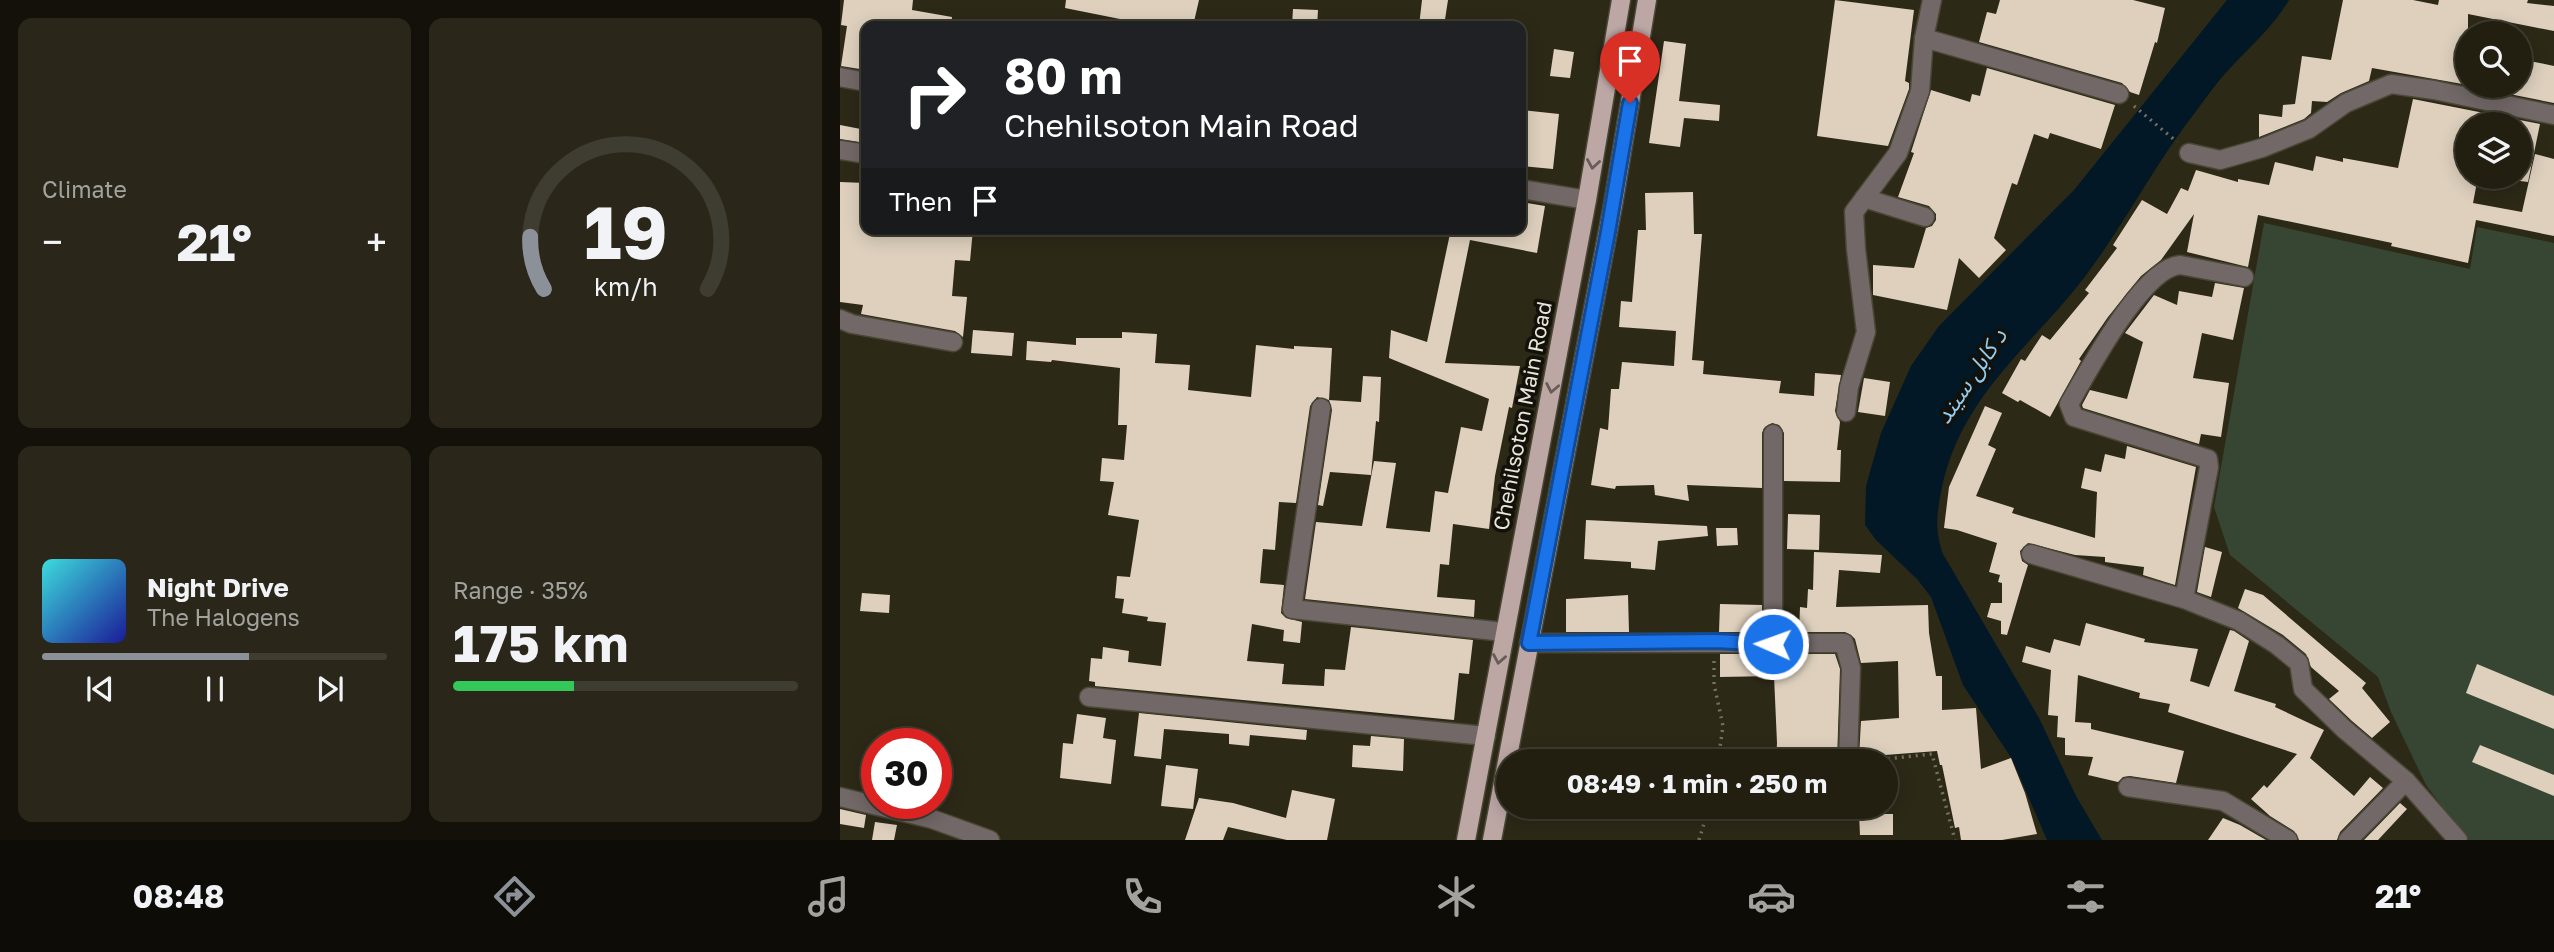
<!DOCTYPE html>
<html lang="en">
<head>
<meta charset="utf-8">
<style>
  :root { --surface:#221f11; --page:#2a271a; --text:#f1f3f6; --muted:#a2a29f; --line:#3f3d31; --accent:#8c9099 }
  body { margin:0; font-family:"Golos Text","Noto Sans Arabic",sans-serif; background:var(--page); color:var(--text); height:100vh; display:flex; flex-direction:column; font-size:26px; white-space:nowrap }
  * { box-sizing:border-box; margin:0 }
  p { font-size:23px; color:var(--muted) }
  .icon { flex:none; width:38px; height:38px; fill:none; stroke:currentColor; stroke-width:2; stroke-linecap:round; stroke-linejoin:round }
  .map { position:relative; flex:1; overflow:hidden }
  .side { display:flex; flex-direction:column; gap:18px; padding:18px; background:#131109; width:840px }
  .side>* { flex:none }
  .top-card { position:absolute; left:21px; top:21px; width:665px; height:214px; border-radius:14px; box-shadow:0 4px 18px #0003,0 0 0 2px var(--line); background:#202124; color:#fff; overflow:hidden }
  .fabs { position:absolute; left:1615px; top:21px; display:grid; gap:14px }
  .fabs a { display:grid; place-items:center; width:77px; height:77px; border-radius:50%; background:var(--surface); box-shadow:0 4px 18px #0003,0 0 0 2px var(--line); font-size:35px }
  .speed { position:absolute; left:21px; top:728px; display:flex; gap:14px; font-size:35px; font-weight:700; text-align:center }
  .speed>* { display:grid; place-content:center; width:91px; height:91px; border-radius:50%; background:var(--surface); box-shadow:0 4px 18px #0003,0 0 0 2px var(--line); line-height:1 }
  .speed .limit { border:10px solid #d22; background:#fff; color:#111 }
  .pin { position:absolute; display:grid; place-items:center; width:60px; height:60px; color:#fff; margin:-72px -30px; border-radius:50% 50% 50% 0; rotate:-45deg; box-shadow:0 0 7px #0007 }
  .pin .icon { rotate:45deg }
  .me { position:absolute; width:77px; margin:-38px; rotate:272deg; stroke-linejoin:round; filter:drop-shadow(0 0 5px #0008) }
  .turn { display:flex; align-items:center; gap:24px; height:147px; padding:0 28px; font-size:32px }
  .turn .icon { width:91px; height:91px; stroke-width:2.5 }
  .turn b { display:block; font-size:49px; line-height:60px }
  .then { display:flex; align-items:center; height:66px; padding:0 28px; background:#0003; gap:14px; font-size:26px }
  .big { font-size:52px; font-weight:700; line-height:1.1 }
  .side .tile { flex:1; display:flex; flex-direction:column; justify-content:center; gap:10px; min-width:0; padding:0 24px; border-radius:14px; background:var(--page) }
  .side .dial { align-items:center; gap:0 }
  .dial svg { height:182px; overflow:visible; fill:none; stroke:var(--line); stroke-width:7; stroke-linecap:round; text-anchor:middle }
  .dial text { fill:var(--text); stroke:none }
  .song { display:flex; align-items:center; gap:21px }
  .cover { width:84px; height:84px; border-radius:10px; background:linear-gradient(135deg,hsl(180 70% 55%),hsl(240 70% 35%)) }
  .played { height:7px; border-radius:4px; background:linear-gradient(90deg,var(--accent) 60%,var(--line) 60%) }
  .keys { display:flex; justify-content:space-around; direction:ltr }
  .heat { display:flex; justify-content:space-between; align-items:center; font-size:38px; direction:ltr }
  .charge { height:10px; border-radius:5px; background:linear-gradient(90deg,#34c759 35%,var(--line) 0) }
  .side .tiles { flex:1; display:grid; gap:18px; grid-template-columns:repeat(2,1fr) }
  .trip { position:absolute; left:656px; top:749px; width:402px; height:70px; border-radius:35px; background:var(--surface); box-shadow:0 4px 18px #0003,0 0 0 2px var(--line); font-weight:700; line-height:70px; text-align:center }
  .tab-bar { display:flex; height:112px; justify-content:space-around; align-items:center; background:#0e0c07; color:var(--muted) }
  .tab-bar .icon { width:49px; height:49px }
  .tab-bar .selected { color:var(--accent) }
  .tab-bar b { font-size:32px; color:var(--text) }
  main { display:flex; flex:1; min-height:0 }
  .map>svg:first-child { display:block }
  .green { fill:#364632 }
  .water { fill:#021826 }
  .building { fill:#ded0bd }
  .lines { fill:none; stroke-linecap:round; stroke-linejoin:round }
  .minor-casing { stroke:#4b4736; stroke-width:21 }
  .major-casing { stroke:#4b4736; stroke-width:21 }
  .path { stroke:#747161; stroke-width:3.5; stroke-dasharray:2 5; stroke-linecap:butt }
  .minor { stroke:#726867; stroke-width:18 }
  .major { stroke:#bca7a5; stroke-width:18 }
  .oneway { stroke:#685c58 }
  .route-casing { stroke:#114b97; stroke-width:18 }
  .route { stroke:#1a73e8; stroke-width:12 }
  .labels { text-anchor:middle; stroke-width:7; stroke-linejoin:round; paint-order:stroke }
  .street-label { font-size:21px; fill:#e8e5da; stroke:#13110a }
  .water-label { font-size:23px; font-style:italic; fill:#91ccf3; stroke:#13110a }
</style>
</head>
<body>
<main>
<section class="side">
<div class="tiles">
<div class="tile"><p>Climate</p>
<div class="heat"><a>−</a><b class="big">21°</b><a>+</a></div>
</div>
<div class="tile dial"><svg viewBox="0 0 100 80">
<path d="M14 69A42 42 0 1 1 86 69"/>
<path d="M14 69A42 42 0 0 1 8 46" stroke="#8c9099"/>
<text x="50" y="56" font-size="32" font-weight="700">19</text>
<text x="50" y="72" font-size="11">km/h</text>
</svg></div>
<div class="tile">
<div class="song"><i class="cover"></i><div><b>Night Drive</b><p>The Halogens</p></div></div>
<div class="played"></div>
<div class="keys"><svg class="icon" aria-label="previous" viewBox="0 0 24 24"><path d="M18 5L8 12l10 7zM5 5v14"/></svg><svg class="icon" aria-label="pause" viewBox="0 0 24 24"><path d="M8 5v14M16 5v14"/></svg><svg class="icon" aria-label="next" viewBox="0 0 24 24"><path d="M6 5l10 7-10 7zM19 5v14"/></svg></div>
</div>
<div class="tile"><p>Range · 35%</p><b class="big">175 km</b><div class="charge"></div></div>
</div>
</section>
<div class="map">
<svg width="1714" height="840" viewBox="0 0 1714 840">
  <rect width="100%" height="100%" fill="#2d2917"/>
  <path class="green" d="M 1424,223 L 1630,269 L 1637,227 L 1714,243 L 1714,840 L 1627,840 L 1586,785 L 1551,712 L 1538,677 L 1390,555 L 1374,507 Z"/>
  <path class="water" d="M 1387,0 L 1449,0 C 1434,25 1414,43 1394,64 C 1380,78 1368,95 1357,110 C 1315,163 1285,224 1244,278 C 1190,348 1122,395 1102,487 C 1097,513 1094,528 1103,554 L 1199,718 L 1236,796 L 1262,840 L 1207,840 L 1172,759 L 1123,685 L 1091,597 L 1077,579 L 1036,540 L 1025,525 L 1026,486 L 1041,433 L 1071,366 L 1099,326 L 1234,190 Z"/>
  <g class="building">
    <path d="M 4,0 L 73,0 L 72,10 L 112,17 L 111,26 L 26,23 L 26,70 L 1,66 L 7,26 L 1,25 Z"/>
    <path d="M 226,0 L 359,0 L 353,26 L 315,26 L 225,8 Z"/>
    <path d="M 582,0 L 608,0 L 604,26 L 579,26 Z"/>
    <path d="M 995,0 L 1074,10 L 1065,81 L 1069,83 L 1069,89 L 1048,146 L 977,136 Z"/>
    <path d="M 1160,0 L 1293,0 L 1325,8 L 1317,43 L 1315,42 L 1299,95 L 1290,92 L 1282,83 L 1139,42 L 1147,12 L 1156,14 Z"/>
    <path d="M 1503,0 L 1573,0 L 1598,5 L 1599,0 L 1688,0 L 1687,3 L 1714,6 L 1714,31 L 1628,14 L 1628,85 L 1532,68 L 1529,81 L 1501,93 L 1487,102 L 1472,101 L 1471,113 L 1464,119 L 1419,137 L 1419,114 L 1442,117 L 1443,105 L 1455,104 L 1462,56 L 1491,60 Z"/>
    <path d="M 453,9 L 478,10 L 477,26 L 452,26 Z"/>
    <path d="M 824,41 L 846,44 L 839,101 L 880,105 L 879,121 L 844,118 L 840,147 L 809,143 Z"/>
    <path d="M 714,49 L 734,52 L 730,78 L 710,76 Z"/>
    <path d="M 1680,59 L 1714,66 L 1714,103 L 1629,86 L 1680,86 Z"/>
    <path d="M 1147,68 L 1275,105 L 1261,149 L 1210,133 L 1208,139 L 1194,134 L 1177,185 L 1172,183 L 1154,238 L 1166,250 L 1139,278 L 1119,258 L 1107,310 L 1033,295 L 1033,265 L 1074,268 L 1086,228 L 1092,226 L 1096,220 L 1096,214 L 1089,206 L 1058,197 L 1074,153 L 1071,152 L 1091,90 L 1130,102 L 1132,94 L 1140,96 Z"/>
    <path d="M 1573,99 L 1700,124 L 1688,182 L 1680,181 L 1680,124 L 1628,124 L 1628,177 L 1638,177 L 1633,203 L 1682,212 L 1695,154 L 1714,159 L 1714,236 L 1636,220 L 1628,263 L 1551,246 L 1552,243 L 1418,215 L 1408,267 L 1347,252 L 1354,214 L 1321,260 L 1301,276 L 1268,317 L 1239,359 L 1241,361 L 1210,417 L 1180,400 L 1178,402 L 1162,393 L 1181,359 L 1185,361 L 1202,335 L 1210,340 L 1249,293 L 1245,290 L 1277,248 L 1273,245 L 1302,200 L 1327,214 L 1341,188 L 1348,191 L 1356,170 L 1398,182 L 1398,179 L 1429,185 L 1435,162 L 1473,171 L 1476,156 L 1503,162 L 1503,158 L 1558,168 Z"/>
    <path d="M 681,110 L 719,114 L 713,169 L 681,166 Z"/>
    <path d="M 0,125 L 26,130 L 26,143 L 0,139 Z"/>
    <path d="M 0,182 L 26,183 L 26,229 L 133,229 L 130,261 L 115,260 L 112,296 L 127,297 L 123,337 L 115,331 L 21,314 L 23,305 L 0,302 Z"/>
    <path d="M 853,192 L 854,234 L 862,234 L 852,360 L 864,361 L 863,374 L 941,381 L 939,393 L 974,396 L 975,373 L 1001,375 L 995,411 L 1000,422 L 997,450 L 1001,450 L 1000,482 L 944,481 L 944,433 L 939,425 L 932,423 L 924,428 L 922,433 L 922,488 L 847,485 L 849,501 L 815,495 L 814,485 L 776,486 L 775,489 L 751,485 L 760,428 L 768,430 L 771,389 L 779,389 L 782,362 L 834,366 L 836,331 L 779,327 L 781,301 L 792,302 L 798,230 L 806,230 L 805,193 Z"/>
    <path d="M 681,202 L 705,206 L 697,253 L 630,240 L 605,363 L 680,366 L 672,408 L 669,407 L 655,476 L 649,529 L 613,524 L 609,565 L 600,564 L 597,597 L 635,600 L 634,617 L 465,599 L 476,522 L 522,526 L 534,461 L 556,463 L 546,528 L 590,532 L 595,491 L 608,493 L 621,427 L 642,431 L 649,399 L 549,358 L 551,330 L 587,342 L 611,229 L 681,229 Z"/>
    <path d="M 1375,283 L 1404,288 L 1393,340 L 1362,333 L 1353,378 L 1389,383 L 1381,437 L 1361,434 L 1359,444 L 1243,408 L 1242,405 L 1250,390 L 1287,399 L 1303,342 L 1285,333 L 1314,295 L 1337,305 L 1339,291 L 1372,297 Z"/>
    <path d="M 133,330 L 174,333 L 172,356 L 131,353 Z"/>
    <path d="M 282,332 L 317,334 L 315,363 L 350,365 L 348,390 L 411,397 L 416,345 L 454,349 L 454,346 L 492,348 L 489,400 L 477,397 L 470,406 L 456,503 L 439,502 L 435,550 L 423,549 L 420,583 L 444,585 L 441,613 L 446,618 L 462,622 L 460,643 L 443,641 L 444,630 L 412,624 L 407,661 L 444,664 L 442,684 L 484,686 L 485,669 L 505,670 L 511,627 L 633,640 L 629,674 L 619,673 L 614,720 L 255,686 L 255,682 L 249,681 L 251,658 L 262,659 L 263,647 L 289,651 L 288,662 L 321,666 L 326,623 L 307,621 L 308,617 L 282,613 L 284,599 L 275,598 L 277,576 L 290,577 L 299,520 L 268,515 L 274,482 L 260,481 L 262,458 L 284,460 L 287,425 L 278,425 L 280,368 L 212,360 L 211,362 L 186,360 L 187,341 L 236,345 L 236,338 L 282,338 Z"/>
    <path d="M 523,376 L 541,377 L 539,422 L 536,421 L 531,475 L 490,472 L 483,506 L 478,505 L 492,410 L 489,400 L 521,402 Z"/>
    <path d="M 1024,378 L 1050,382 L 1045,416 L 1018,412 Z"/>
    <path d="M 1145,406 L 1162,413 L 1148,445 L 1156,449 L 1136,496 L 1174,508 L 1172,513 L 1255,538 L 1257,492 L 1241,488 L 1245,468 L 1261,472 L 1265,454 L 1285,459 L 1287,446 L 1356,467 L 1335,585 L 1303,575 L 1304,567 L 1265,562 L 1265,557 L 1235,555 L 1188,543 L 1180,551 L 1182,561 L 1188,565 L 1183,581 L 1167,635 L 1161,634 L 1161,621 L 1147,617 L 1151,603 L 1162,603 L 1162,583 L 1158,582 L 1160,575 L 1149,572 L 1157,543 L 1117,530 L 1104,528 L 1109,487 Z"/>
    <path d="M 948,514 L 980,515 L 979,550 L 947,549 Z"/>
    <path d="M 746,520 L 867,526 L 868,536 L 818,541 L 815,570 L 791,568 L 791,562 L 744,559 Z"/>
    <path d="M 876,528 L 897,528 L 898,545 L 877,546 Z"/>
    <path d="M 1365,547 L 1382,552 L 1371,597 L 1357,592 Z"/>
    <path d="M 974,552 L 1042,555 L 1040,573 L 999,570 L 996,607 L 1088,605 L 1089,633 L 1096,676 L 1102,676 L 1102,710 L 1136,708 L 1141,769 L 1171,758 L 1185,793 L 1197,834 L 1162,840 L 1121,840 L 1119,827 L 1115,828 L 1102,765 L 1100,765 L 1097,751 L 1019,757 L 1021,721 L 1059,718 L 1058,661 L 1021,663 L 1015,639 L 1011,635 L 1005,632 L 959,632 L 960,607 L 967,608 L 968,589 L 973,590 Z"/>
    <path d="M 1405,589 L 1423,595 L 1526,683 L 1522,688 L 1550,722 L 1532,738 L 1512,721 L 1489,699 L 1499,691 L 1471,667 L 1466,654 L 1443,635 L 1398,608 Z"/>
    <path d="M 22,593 L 50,595 L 49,613 L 20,611 Z"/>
    <path d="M 788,595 L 789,632 L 726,632 L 726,599 Z"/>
    <path d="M 880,604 L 922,605 L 922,632 L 879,632 Z"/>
    <path d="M 1246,623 L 1305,639 L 1304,642 L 1358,649 L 1350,681 L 1369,687 L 1390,630 L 1394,631 L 1409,641 L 1394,691 L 1436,704 L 1435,707 L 1484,730 L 1470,758 L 1514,796 L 1530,777 L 1543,788 L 1500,832 L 1497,840 L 1459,840 L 1454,831 L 1430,816 L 1411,799 L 1424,785 L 1427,788 L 1457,754 L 1328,712 L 1330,704 L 1299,698 L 1300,693 L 1238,675 L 1235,722 L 1251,723 L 1251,729 L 1344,751 L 1336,783 L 1290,776 L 1283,777 L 1278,782 L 1248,775 L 1253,757 L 1225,755 L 1225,738 L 1217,737 L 1218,716 L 1208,715 L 1211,670 L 1182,662 L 1186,646 L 1210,653 L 1214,639 L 1240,646 Z"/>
    <path d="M 880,654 L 995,654 L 1000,669 L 997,761 L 936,761 L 937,743 L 934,676 L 880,677 Z"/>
    <path d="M 1637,664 L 1714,696 L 1714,729 L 1626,693 Z"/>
    <path d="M 299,713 L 467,730 L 466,740 L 410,735 L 409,746 L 389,744 L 389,734 L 324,729 L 321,759 L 294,756 Z"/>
    <path d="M 237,714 L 266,718 L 263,738 L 276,740 L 271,784 L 220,778 L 223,743 L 233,744 Z"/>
    <path d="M 531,736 L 564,739 L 563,771 L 512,767 L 513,745 L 530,746 Z"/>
    <path d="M 1640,745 L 1714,775 L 1714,796 L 1632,762 Z"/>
    <path d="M 326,765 L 358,769 L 353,809 L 321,806 Z"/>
    <path d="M 452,790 L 495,799 L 487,840 L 447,840 L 388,827 L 383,840 L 345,840 L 359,798 L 393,803 L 446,818 Z"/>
    <path d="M 1560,803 L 1567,809 L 1538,840 L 1524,840 Z"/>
    <path d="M 0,809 L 26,815 L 24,828 L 0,824 Z"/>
    <path d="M 1019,814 L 1053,814 L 1053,835 L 1020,835 Z"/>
    <path d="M 1383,818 L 1400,825 L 1426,840 L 1368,840 Z"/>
    <path d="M 35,822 L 57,825 L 54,840 L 32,840 Z"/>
  </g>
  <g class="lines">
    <defs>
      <g id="minor">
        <path d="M 1084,38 L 1279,94"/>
        <path d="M 0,77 L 26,82"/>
        <path d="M 0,150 L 26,154"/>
        <path d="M 1349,153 L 1380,160 L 1422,148 L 1469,129 L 1506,103 L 1551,84 L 1594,90 L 1714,115"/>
        <path d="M 681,189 L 747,200"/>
        <path d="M 1024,198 L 1085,217"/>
        <path d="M 0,319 L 12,324 L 113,342"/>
        <path d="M 481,408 L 452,609 L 664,632"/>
        <path d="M 1006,412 L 1009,387 L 1026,332 L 1016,249 L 1014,212 L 1058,153 L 1080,91 L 1084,38 L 1092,0"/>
        <path d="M 933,434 L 933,644"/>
        <path d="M 1191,554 L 1344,599 L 1399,621 L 1437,645 L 1459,663 L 1463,689 L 1504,729 L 1566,781 L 1618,840"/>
        <path d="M 1344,599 L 1369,467 L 1368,459 L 1234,417 L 1229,404 C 1248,372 1302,268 1340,265 L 1404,277"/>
        <path d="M 689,643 L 1004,643 L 1011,668 L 1008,761"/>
        <path d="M 249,697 L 646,736"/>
        <path d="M 1288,787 L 1383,801 L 1448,840"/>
        <path d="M 0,797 L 92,819 L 150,840"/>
        <path d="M 1508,840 L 1566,781"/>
      </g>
      <g id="major">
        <path d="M 626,840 L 747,200 L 781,0"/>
        <path d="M 652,840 L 773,205 L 807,0"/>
      </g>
    </defs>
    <use href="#minor" class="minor-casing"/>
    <use href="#major" class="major-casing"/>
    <g class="path">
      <path d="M 1294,106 L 1337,142"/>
      <path d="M 874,661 L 874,684 L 883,726 L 878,761"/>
      <path d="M 1027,761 L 1092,754 L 1115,840"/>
      <path d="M 859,840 L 869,807"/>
    </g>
    <use href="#minor" class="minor"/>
    <use href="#major" class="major"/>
  </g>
  <defs><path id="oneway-chevron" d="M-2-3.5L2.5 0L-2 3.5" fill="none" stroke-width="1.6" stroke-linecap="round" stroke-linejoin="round" transform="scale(1.75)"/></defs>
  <g class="oneway">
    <use href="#oneway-chevron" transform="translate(753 164) rotate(99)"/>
    <use href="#oneway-chevron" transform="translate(712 388) rotate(101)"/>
    <use href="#oneway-chevron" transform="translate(659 659) rotate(100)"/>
  </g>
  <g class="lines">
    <defs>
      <path id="route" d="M 790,103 L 768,232 L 689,643 L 875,641 L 933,644"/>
    </defs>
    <use href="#route" class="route-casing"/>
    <use href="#route" class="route"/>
  </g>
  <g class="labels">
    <g class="street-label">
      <text transform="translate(683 416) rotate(-79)" y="7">Chehilsoton Main Road</text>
    </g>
    <g class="water-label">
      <text transform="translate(1131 376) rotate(-56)" y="8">د کابل سيند</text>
    </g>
  </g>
</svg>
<div class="fabs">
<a><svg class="icon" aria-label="search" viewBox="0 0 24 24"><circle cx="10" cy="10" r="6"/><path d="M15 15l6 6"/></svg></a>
<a><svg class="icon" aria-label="layers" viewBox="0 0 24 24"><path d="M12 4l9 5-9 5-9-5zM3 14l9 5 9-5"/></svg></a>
</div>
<div class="speed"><div class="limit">30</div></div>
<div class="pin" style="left:790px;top:103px;background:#d93025"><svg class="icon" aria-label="arrive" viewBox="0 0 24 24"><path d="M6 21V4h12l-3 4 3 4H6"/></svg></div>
<svg class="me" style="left:933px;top:644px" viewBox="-20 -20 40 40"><circle r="17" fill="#1a73e8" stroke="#fff" stroke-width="3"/><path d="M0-11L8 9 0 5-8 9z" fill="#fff"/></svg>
<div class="trip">08:49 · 1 min · 250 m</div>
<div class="top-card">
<div class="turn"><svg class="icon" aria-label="right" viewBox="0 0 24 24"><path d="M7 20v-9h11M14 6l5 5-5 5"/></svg><div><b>80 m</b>Chehilsoton Main Road</div></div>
<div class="then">Then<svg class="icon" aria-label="arrive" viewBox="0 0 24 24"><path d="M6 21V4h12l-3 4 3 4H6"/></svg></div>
</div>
</div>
</main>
<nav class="tab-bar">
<b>08:48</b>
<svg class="icon selected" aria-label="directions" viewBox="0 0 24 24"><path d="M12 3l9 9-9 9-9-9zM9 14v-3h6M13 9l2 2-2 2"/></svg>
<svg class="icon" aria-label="music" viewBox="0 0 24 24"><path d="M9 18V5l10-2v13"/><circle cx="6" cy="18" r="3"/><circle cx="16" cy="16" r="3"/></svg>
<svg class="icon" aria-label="phone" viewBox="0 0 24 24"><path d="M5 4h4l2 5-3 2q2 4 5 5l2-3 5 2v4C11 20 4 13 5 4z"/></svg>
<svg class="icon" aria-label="climate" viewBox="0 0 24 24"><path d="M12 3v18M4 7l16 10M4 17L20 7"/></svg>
<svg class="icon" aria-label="car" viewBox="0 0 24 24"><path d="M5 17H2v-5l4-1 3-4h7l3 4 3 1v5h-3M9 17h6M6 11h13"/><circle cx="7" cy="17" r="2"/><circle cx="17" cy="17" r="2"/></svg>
<svg class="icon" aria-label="filters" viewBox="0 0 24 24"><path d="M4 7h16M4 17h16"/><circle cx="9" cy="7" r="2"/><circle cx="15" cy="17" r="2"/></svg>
<b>21°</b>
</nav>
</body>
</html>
